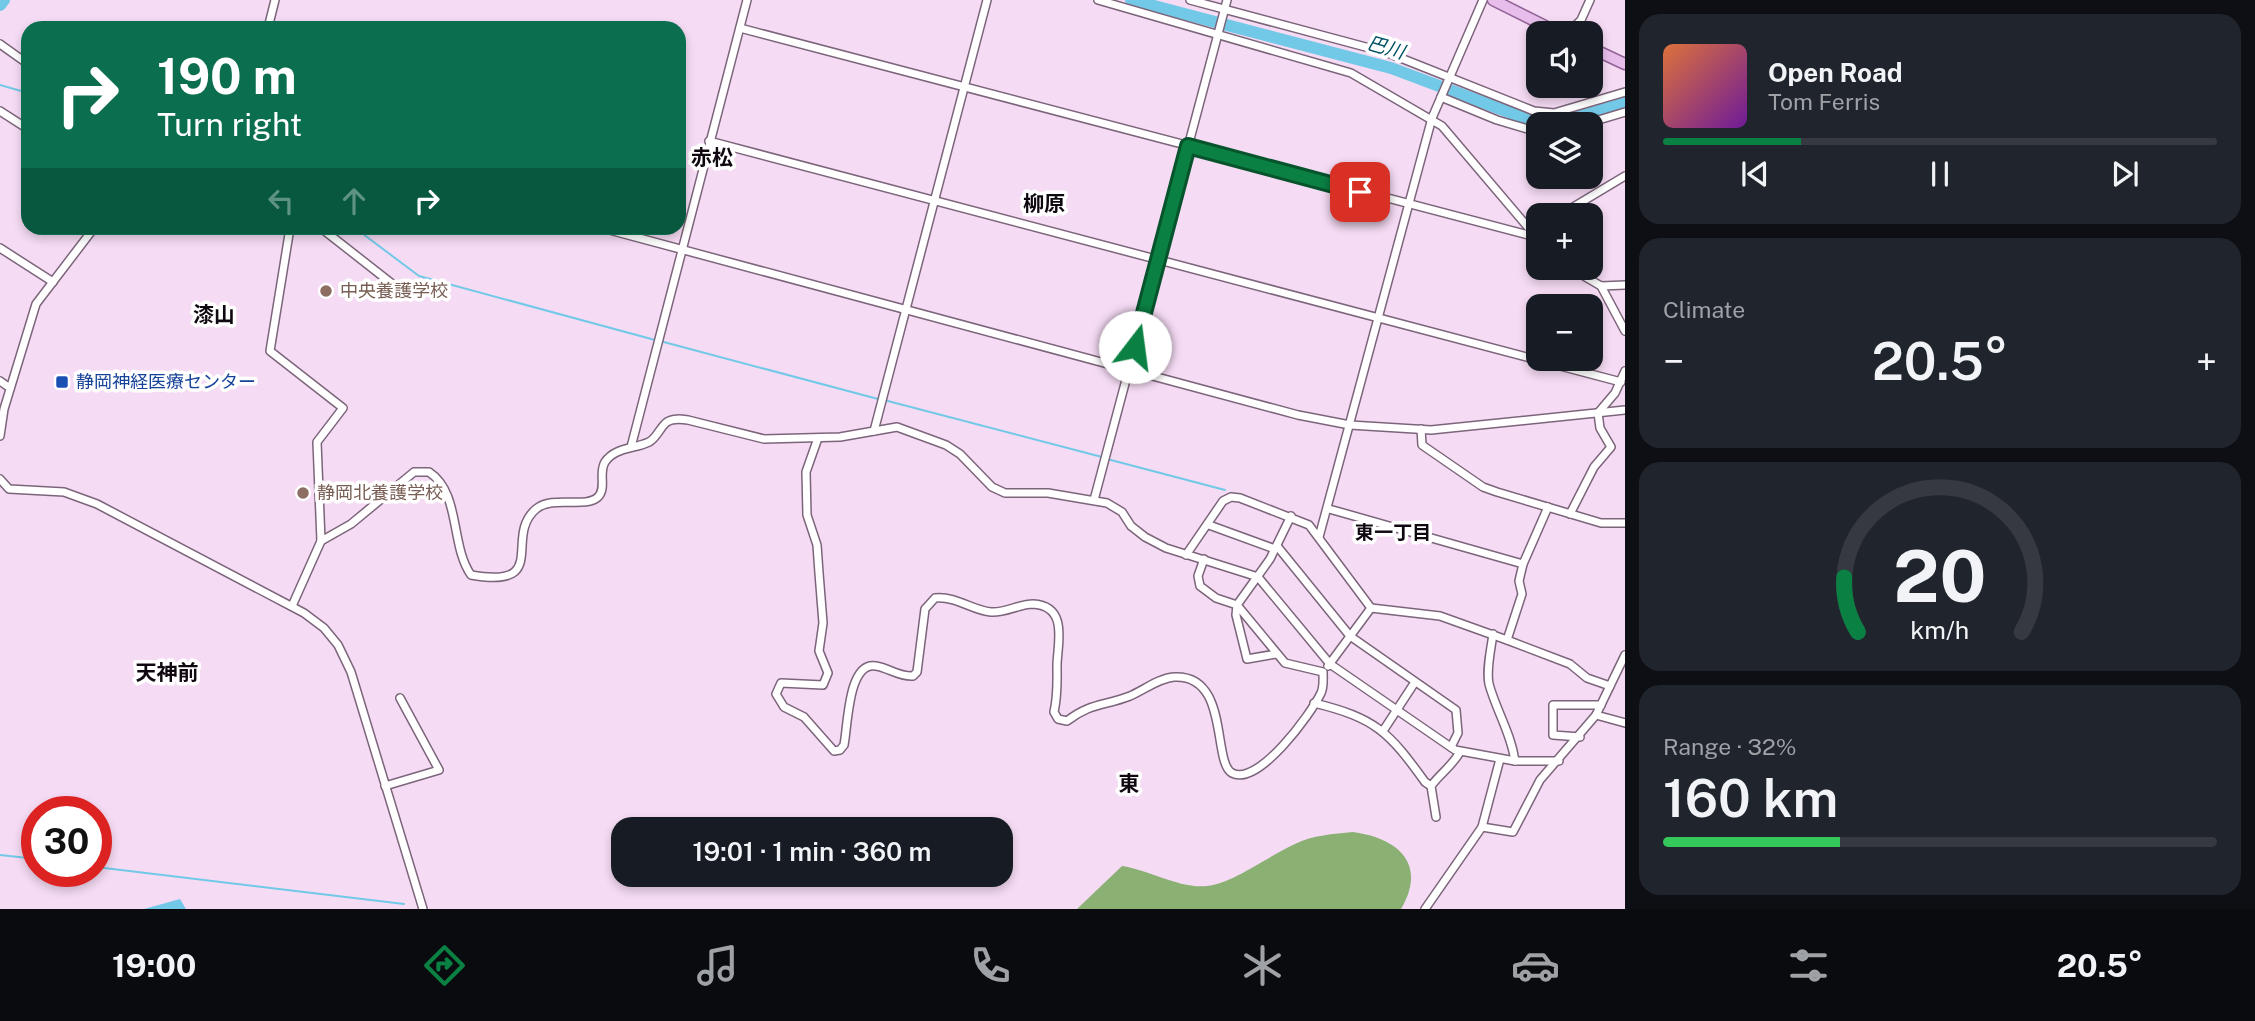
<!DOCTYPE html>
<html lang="en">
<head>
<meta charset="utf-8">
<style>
  :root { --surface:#171b24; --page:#20242c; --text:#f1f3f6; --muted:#9ea1a6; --line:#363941; --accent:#0b8043 }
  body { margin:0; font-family:"Public Sans","Noto Sans JP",sans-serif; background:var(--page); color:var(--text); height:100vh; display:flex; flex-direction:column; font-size:26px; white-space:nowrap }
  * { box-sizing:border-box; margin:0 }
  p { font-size:23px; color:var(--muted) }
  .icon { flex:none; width:38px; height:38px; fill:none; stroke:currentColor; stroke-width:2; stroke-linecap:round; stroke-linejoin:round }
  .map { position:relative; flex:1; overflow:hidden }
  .details { display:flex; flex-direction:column; gap:14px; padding:14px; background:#0d0f14; width:630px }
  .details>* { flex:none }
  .hud { position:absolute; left:21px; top:21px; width:665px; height:214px; border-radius:21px; box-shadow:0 4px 10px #0003; background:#0b6e4f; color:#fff; overflow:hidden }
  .tools { position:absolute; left:1526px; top:21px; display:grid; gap:14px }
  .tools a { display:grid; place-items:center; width:77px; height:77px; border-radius:14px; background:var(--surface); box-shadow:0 4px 10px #0003; font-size:35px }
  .speed { position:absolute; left:21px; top:796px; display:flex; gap:14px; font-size:35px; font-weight:700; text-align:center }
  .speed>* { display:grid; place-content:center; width:91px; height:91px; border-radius:50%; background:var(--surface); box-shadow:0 4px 10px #0003; line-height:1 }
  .speed .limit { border:10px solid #d22; background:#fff; color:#111 }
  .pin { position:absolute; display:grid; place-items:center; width:60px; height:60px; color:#fff; margin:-30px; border-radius:14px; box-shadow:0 4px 10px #0006 }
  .me { position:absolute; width:77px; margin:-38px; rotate:15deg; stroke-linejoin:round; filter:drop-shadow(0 0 5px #0008) }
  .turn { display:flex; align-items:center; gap:24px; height:147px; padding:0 21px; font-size:32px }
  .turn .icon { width:91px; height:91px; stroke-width:2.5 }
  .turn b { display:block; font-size:49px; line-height:60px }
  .lanes { display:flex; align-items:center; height:66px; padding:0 21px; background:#0003; justify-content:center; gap:35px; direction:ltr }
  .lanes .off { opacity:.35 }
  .big { font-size:52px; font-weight:600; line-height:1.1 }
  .details .tile { flex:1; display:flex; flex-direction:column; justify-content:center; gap:10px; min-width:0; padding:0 24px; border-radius:21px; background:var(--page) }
  .details .dial { align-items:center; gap:0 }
  .dial svg { height:182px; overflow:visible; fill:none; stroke:var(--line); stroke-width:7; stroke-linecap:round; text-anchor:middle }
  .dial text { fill:var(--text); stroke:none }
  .song { display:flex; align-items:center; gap:21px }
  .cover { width:84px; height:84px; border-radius:10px; background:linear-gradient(135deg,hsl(20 70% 55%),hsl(280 70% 35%)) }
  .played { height:7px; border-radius:4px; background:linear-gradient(90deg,var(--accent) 25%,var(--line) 25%) }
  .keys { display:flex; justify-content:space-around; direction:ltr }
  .heat { display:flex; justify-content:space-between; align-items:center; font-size:38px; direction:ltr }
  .charge { height:10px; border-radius:5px; background:linear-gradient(90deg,#34c759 32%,var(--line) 0) }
  .trip { position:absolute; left:611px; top:817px; width:402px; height:70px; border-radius:21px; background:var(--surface); box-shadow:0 4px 10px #0003; font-weight:600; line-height:70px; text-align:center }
  .dock { display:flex; height:112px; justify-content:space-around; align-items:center; background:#090b0e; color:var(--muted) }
  .dock .icon { width:49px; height:49px }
  .dock .current { color:var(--accent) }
  .dock b { font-size:32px; color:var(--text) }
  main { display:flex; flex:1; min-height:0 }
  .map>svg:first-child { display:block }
  .forest { fill:#8bb073 }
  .water { fill:#72c9e7 }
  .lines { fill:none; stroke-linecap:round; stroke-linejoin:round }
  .stream { stroke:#72c9e7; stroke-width:2 }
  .river { stroke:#72c9e7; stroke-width:12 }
  .minor-casing { stroke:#7c657a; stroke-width:10 }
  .major-casing { stroke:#916295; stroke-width:13 }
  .minor { stroke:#fff; stroke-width:7 }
  .major { stroke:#e7beeb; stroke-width:10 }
  .route-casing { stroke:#07532c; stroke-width:18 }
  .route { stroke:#0b8043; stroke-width:12 }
  .education-dot { fill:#8d6e63; stroke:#fff; stroke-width:2.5 }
  .transit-dot { fill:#1a4fb4; stroke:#fff; stroke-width:2.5 }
  .labels { text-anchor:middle; stroke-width:7; stroke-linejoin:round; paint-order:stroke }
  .education-label { font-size:18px; fill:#785e54; stroke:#fff; text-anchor:start }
  .transit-label { font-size:18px; fill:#164399; stroke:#fff; text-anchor:start }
  .water-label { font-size:19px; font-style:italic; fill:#005165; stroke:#fff }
  .neighbourhood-label { font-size:19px; font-weight:bold; fill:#100810; stroke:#fff }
  .quarter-label { font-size:21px; font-weight:bold; fill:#100810; stroke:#fff }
</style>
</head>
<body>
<main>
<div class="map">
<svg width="1625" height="909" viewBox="0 0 1625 909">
  <rect width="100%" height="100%" fill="#f5dbf4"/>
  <path class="forest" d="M 1353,832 C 1397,838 1428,863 1401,909 L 1077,909 L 1122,866 C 1149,870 1180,889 1207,886 C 1232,884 1270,855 1295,844 C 1313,835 1333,834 1353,832 Z"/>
  <path class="water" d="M 180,899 L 186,909 L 144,909 Z"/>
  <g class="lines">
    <g class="stream">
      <path d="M 0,85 L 28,93"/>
      <path d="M 355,228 L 419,276 L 655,340"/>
      <path d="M 660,341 L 878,399"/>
      <path d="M 884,400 L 1102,457"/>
      <path d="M 1107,459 L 1225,490"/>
      <path d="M 0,855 L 37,859"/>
      <path d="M 96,867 L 404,904"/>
    </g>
    <g class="river">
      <path d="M 1131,0 L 1391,68 L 1538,123 L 1562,122 L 1625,103"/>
      <path d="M 0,5 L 4,0"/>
    </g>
    <defs>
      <g id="minor">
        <path d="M 1098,0 L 1351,73 L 1442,126 L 1538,239"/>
        <path d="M 1190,0 L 1388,53 L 1534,111 L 1554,113 L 1625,92"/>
        <path d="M 268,28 L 275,0"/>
        <path d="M 740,28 L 1536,237"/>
        <path d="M 1568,33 L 1581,20 L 1590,0"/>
        <path d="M 0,44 L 28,64"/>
        <path d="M 1441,97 L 1497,120 L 1538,132"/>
        <path d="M 0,111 L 28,129"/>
        <path d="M 1585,124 L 1625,112"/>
        <path d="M 709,141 L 1621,382"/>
        <path d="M 1560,215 L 1625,176"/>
        <path d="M 290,228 L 270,351 L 343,408 L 317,442 L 321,541 L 292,606"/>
        <path d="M 321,228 L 400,290"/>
        <path d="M 602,228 L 1298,415 L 1350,425 L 1431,430 L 1625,410"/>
        <path d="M 0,248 L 53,282"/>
        <path d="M 1570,268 L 1601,286 L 1625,285"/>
        <path d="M 1601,286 L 1625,331"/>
        <path d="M 0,381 L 10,388"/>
        <path d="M 1421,429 L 1422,445 L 1483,487 L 1497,492 L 1601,523 L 1625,523"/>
        <path d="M 874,431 L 987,0"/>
        <path d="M 0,436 L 4,409 L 36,304 L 94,228"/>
        <path d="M 818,438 L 806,472 L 807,515 L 817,545 L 819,573 L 823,623 L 819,651 L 828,673 L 823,685 L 781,683 L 776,694 L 784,707 L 804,717 L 834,751 L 840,750 L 844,745 C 848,725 848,661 876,666 C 889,668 899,677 913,676 L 917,672 L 925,609 L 935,598 C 957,596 971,610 991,612 C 1006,613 1019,604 1033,604 C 1068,606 1058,642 1057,664 C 1057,682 1058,694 1054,712 L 1058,719 L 1067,721 C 1090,703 1104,706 1130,696 C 1144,690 1159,678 1174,677 C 1230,674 1212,762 1232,773 C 1258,787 1311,714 1321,693 C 1324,687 1323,678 1323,672 L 1285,663 L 1237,605 L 1270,559 L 1291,516"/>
        <path d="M 631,447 L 747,0"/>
        <path d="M 0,479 L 9,489 L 64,492 L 97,504 L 304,613 L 324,628 L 338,645 L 351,672 L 423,909"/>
        <path d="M 1094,500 L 1227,0"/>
        <path d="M 1570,514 L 1594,467 L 1611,447 L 1600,428 L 1598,413 L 1615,393 L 1625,371"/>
        <path d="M 1209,525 L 1275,549"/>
        <path d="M 1319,537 L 1432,118 L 1483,0"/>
        <path d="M 321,541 L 351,524 L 414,472 L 429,472 C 461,493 450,545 471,575 C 551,589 503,537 536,509 C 553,495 585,509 598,497 C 607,488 598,473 605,462 C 615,447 635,449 649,442 C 657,438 660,427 667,422 C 673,418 681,419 688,420 L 764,439 L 840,437 L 897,427 L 946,445 L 960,454 L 992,487 L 1005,493 L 1048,493 L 1107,503 L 1122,512 L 1131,526 L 1145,537 L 1166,548 L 1258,577 L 1330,664 L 1455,750 L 1515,761 L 1559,761"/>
        <path d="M 1277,546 L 1350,636 L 1456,710 L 1458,733 L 1451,747"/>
        <path d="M 1186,555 L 1223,501 L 1231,497 L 1240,498 L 1309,525 L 1371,608 L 1440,616 L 1507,640 L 1522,594 L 1519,581 L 1523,564 L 1329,509"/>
        <path d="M 1204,559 L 1198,576 L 1200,586 L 1216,598 L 1237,605 L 1236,615 L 1247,659 L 1276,654"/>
        <path d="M 1523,564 L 1548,507"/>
        <path d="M 1493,634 C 1491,649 1486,670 1489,684 C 1496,710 1511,733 1515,761"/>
        <path d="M 1507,640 L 1570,664 L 1587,678 L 1610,686"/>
        <path d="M 1328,666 L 1371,608"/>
        <path d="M 1314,703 C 1376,718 1389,732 1425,782 L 1431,786"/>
        <path d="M 1596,715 L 1625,723"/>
        <path d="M 1383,731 L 1415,682"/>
        <path d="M 1580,737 L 1553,735 L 1553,705 L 1601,705"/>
        <path d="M 385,786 L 439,770 L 400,698"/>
        <path d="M 1436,817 L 1431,786 C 1441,773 1452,766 1460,752"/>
        <path d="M 1482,827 L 1513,832 L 1540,780 L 1596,715 L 1625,655"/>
        <path d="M 1425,909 L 1482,827 L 1500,759"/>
      </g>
      <g id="major">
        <path d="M 1493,0 L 1559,33"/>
        <path d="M 1591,48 L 1625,64"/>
      </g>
    </defs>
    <use href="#minor" class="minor-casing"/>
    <use href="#major" class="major-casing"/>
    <use href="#minor" class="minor"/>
    <use href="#major" class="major"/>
  </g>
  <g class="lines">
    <defs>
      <path id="route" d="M 1135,347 L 1188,146 L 1360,192"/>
    </defs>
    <use href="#route" class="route-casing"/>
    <use href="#route" class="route"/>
  </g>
  <g class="education-dot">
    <circle cx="326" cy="291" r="7"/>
    <circle cx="303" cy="493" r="7"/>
  </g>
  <rect class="transit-dot" x="55" y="375" width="14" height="14" rx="3.5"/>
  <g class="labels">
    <g class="education-label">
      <text x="340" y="297">中央養護学校</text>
      <text x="317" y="499">静岡北養護学校</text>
    </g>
    <g class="transit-label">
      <text x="76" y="388">静岡神経医療センター</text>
    </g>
    <g class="water-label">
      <text transform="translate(1386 47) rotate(16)" y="7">巴川</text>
    </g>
    <g class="neighbourhood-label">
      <text x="1393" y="539">東一丁目</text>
    </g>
    <g class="quarter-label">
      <text x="712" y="165">赤松</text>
      <text x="1044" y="211">柳原</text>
      <text x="214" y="322">漆山</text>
      <text x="167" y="680">天神前</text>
      <text x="1129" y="791">東</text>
    </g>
  </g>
</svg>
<div class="tools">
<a><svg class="icon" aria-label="sound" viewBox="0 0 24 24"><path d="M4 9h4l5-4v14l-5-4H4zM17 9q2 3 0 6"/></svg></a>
<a><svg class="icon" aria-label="layers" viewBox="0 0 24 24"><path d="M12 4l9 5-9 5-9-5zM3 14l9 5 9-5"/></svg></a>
<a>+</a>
<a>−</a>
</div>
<div class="speed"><div class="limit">30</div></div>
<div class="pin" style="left:1360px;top:192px;background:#d93025"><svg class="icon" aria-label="arrive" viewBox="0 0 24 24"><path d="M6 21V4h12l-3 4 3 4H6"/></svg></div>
<svg class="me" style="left:1135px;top:347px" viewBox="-20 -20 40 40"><circle r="19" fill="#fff"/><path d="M0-13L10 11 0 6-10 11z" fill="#0b8043"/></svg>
<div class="trip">19:01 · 1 min · 360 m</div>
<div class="hud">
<div class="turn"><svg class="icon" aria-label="right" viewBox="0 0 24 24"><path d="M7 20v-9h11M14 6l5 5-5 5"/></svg><div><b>190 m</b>Turn right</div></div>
<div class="lanes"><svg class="icon off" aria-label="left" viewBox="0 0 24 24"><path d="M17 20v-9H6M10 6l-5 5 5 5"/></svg><svg class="icon off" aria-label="ahead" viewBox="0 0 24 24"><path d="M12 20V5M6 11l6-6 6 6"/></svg><svg class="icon" aria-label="right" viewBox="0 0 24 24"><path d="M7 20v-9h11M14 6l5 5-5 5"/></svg></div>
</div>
</div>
<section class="details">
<div class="tile">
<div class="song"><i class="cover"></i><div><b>Open Road</b><p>Tom Ferris</p></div></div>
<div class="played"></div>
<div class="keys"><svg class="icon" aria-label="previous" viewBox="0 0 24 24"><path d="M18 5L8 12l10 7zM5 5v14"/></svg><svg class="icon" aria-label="pause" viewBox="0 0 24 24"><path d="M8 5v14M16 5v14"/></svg><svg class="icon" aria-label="next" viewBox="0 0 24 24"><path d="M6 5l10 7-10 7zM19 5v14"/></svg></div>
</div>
<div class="tile"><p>Climate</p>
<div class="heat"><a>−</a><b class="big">20.5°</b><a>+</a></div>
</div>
<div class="tile dial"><svg viewBox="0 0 100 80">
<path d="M14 69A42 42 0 1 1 86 69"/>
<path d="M14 69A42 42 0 0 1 8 45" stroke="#0b8043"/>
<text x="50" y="56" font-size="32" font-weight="700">20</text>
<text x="50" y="72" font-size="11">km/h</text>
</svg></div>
<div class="tile"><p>Range · 32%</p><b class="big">160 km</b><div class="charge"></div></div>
</section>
</main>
<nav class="dock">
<b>19:00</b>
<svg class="icon current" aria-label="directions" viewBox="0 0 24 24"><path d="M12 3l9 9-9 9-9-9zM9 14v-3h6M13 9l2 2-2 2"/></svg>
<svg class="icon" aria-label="music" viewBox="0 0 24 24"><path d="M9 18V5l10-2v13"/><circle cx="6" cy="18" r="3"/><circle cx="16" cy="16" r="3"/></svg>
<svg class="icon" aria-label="phone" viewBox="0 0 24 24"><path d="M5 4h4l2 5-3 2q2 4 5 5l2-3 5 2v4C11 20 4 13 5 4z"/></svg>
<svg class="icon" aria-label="climate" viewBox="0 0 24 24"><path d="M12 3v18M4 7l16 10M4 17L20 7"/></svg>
<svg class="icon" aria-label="car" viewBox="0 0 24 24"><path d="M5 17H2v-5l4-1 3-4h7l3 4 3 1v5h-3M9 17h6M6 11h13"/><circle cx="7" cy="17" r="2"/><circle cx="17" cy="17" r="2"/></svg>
<svg class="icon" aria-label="filters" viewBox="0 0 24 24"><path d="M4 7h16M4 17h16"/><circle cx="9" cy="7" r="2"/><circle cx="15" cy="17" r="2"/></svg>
<b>20.5°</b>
</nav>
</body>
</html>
